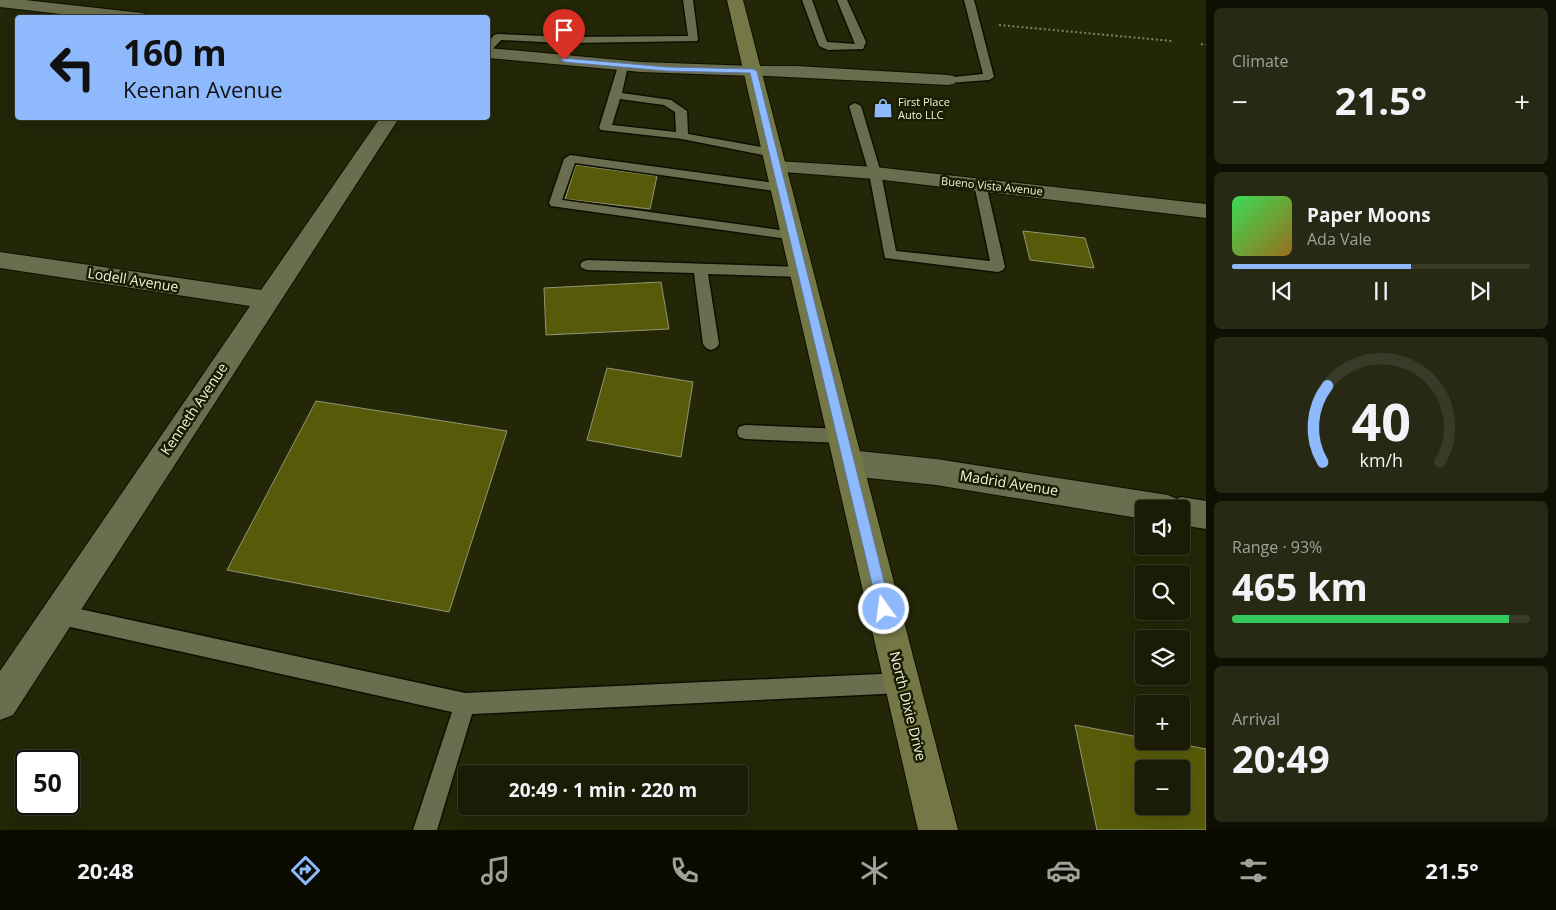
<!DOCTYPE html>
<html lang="en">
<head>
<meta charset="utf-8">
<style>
  :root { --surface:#1b1c06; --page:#282914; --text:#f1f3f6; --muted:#a0a19b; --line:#393a28; --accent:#8eb9fc }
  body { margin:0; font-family:"Open Sans",sans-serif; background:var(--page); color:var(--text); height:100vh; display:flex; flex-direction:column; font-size:19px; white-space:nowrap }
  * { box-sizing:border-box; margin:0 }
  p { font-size:16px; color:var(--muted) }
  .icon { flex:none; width:28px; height:28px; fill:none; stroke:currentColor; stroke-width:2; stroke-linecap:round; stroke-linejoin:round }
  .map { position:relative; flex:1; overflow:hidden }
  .details { display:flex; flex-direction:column; gap:8px; padding:8px; background:#0f0f03; width:350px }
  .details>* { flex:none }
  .guide { position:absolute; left:15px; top:15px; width:475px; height:105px; border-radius:5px; box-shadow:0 5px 20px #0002,0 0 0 1px var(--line); background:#8eb9fc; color:#111; overflow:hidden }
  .fabs { position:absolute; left:1135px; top:500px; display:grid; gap:10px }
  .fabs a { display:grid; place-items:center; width:55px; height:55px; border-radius:5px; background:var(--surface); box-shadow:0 5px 20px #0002,0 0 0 1px var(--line); font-size:25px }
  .speed { position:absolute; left:15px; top:750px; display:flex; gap:10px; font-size:25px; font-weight:700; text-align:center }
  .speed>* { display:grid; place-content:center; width:65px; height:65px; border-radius:50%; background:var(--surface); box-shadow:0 5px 20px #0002,0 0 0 1px var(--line); line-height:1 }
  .speed .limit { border:2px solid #111; border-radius:8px; background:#fff; color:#111 }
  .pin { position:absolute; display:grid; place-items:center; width:42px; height:42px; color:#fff; margin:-51px -21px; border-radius:50% 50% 50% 0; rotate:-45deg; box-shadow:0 0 5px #0007 }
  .pin .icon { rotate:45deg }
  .me { position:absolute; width:55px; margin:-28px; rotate:346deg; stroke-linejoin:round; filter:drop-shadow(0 0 4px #0008) }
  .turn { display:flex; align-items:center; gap:18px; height:105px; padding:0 25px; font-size:22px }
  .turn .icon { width:65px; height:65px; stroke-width:2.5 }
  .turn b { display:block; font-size:35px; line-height:42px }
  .big { font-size:38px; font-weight:700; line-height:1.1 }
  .details .widget { flex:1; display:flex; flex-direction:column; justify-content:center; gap:8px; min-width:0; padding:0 18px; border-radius:8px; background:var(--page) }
  .details .dial { align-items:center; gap:0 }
  .dial svg { height:130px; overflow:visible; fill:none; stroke:var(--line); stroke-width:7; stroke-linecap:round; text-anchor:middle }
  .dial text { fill:var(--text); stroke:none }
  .song { display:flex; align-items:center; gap:15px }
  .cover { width:60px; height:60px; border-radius:8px; background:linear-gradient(135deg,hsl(130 70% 55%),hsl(40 70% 35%)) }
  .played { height:5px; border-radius:2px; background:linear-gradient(90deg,var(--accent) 60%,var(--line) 60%) }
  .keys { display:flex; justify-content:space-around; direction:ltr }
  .heat { display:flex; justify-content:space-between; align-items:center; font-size:28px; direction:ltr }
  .charge { height:8px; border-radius:4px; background:linear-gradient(90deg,#34c759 93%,var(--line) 0) }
  .trip { position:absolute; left:458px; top:765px; width:290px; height:50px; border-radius:5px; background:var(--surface); box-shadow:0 5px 20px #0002,0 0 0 1px var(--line); font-weight:700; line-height:50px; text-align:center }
  .menu { display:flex; height:80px; justify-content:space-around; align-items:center; background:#0b0b02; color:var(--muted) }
  .menu .icon { width:35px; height:35px }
  .menu .selected { color:var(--accent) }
  .menu b { font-size:22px; color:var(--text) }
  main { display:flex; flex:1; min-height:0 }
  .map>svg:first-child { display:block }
  .building { fill:#575b09; stroke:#929674; fill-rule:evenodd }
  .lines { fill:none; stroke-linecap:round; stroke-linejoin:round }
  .service-casing { stroke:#0e0f00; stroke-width:3 }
  .minor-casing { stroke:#0e0f00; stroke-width:2 }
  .tertiary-casing { stroke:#0e0f00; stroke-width:2 }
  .secondary-casing { stroke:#0e0f00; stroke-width:2 }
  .path { stroke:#7e8068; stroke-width:2; stroke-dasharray:2 2.5; stroke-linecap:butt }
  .service { fill:#6b6e4e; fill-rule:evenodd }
  .minor { fill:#6b6e4e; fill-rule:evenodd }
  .tertiary { fill:#6b6e4e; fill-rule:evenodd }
  .secondary { fill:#747847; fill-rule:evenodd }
  .route { fill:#8eb9fc; stroke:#5c78a4 }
  .labels { text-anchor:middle; stroke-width:5; stroke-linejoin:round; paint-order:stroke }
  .far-poi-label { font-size:11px; fill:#f1f4e2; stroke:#1b1d01; text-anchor:start }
  .far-street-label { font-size:11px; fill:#f1f4e2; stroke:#1b1d01 }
  .street-label { font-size:14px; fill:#f1f4e2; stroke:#1b1d01 }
</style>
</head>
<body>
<main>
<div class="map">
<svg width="1206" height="830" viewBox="0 0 1206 830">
  <rect width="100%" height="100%" fill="#242608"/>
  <g class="building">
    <path d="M 576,165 L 657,176 L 650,209 L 565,199 Z"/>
    <path d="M 1023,231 L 1085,238 L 1094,268 L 1030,260 Z"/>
    <path d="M 661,282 L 669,329 L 546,335 L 544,288 Z"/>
    <path d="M 607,368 L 693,382 L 681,457 L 587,440 Z"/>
    <path d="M 316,401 L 507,431 L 449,612 L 227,570 Z"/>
    <path d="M 1075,725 L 1144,738 L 1144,741 L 1164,741 L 1206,749 L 1206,830 L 1097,830 ZM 1144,769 L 1181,769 L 1181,806 L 1144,806 Z"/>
  </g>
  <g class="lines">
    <defs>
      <g id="service">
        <path d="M 683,0 L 693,0 L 698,39 L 697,41 L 572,43 L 569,60 L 564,63 L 559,60 L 562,43 L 501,40 L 492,50 L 488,51 L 488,43 L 494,35 L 498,34 L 568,37 L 688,36 Z"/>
        <path d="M 802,0 L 812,0 L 827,42 L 855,44 L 837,0 L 847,0 L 866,42 L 863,49 L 828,50 L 819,46 Z"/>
        <path d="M 964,0 L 974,0 L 994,77 L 989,80 L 948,83 L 943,80 L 944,78 L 983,74 Z"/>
        <path d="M 623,63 L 628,66 L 622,93 L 671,100 L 687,111 L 688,134 L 773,149 L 779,153 L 773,157 L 682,139 L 601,130 L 599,128 L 618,66 ZM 620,99 L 664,105 L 675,112 L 676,132 L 612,125 Z"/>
        <path d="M 855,103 L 861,106 L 881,173 L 896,251 L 990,261 L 974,184 L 980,180 L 986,184 L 1005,267 L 1003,270 L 998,272 L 885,258 L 869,173 L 849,106 Z"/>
        <path d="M 570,155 L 782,184 L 788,188 L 782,192 L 575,163 L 562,200 L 794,232 L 799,233 L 801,236 L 799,239 L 794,240 L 551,206 L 549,203 L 564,159 Z"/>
        <path d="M 587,260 L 802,267 L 807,269 L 809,272 L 807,275 L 802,277 L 708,274 L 719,344 L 716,348 L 711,350 L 706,348 L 703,344 L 694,273 L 587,270 L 582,268 L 580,265 L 582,262 Z"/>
        <path d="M 745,425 L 843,429 L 849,431 L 851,436 L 849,441 L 843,443 L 745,439 L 739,437 L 737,432 L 739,427 Z"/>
        <path d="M 57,604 L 465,693 L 902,673 L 909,676 L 912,683 L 909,690 L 902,693 L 472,714 L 437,830 L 413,830 L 452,712 L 57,624 L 50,621 L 47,614 L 50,607 Z"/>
      </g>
      <g id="minor">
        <path d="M 753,66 L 796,66 L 948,75 L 954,76 L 957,80 L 954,84 L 948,85 L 747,75 L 744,71 L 747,67 Z"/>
        <path d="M 380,118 L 399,118 L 13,715 L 0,720 L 0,671 L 250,306 L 0,268 L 0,252 L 261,290 Z"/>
        <path d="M 777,161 L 875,167 L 1206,204 L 1206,218 L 875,179 L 770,171 L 767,167 L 770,163 Z"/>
        <path d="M 849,450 L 936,459 L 1168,495 L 1177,499 L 1181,497 L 1206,501 L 1206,529 L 1181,525 L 1181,509 L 1144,509 L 1144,519 L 936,485 L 849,476 L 839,472 L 835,463 L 839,454 Z"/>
      </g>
      <g id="tertiary">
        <path d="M 0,0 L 25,0 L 142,13 L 148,15 L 150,18 L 95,18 L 0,7 Z"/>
        <path d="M 488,48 L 641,62 L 753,66 L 759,67 L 762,71 L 759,75 L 753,76 L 641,72 L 488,58 Z"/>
      </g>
      <path id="secondary" d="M 727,0 L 743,0 L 958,830 L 918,830 Z"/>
    </defs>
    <use href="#service" class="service-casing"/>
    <use href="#minor" class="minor-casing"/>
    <use href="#tertiary" class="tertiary-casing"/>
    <use href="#secondary" class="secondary-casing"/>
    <g class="path">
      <path d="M 999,25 L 1172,41"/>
      <path d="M 1201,44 L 1206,45"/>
    </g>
    <use href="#service" class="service"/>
    <use href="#minor" class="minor"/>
    <use href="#tertiary" class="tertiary"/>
    <use href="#secondary" class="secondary"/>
  </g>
  <path class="route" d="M 562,58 L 667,67 L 753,69 L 757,71 L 891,609 L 889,614 L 884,616 L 880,614 L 878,609 L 750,73 L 667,71 L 564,62 L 561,60 Z"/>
  <defs>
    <symbol id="shop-bare" viewBox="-9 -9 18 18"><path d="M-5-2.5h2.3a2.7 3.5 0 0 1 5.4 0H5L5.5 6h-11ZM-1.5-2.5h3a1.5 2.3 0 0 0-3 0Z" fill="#8eb9fc" stroke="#1b1d01" stroke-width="2.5" paint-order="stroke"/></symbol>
  </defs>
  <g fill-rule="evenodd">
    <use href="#shop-bare" x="869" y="94" width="28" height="28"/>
  </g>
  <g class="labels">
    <g class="far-poi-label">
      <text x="898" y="106">First Place<tspan x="898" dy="13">Auto LLC</tspan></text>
    </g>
    <g class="far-street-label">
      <text transform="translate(992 186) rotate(6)" y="4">Bueno Vista Avenue</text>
    </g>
    <g class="street-label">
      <text transform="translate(133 280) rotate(9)" y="5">Lodell Avenue</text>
      <text transform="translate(194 409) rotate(-56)" y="5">Kenneth Avenue</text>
      <text transform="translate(1009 483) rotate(9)" y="5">Madrid Avenue</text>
      <text transform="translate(908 706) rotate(76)" y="5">North Dixie Drive</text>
    </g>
  </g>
</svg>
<div class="fabs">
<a><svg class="icon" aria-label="sound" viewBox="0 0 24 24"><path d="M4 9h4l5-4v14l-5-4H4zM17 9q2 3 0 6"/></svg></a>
<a><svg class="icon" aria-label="search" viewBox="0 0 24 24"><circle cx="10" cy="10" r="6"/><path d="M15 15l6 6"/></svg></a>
<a><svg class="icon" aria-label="layers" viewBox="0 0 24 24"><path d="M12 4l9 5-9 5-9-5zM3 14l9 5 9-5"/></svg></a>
<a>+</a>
<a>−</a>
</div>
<div class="speed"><div class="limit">50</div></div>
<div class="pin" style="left:564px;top:60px;background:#d93025"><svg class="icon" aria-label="arrive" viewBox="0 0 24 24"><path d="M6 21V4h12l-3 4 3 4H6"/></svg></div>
<svg class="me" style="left:884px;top:609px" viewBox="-20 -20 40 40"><circle r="17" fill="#8eb9fc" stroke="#fff" stroke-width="3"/><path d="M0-11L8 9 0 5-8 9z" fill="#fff"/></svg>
<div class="trip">20:49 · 1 min · 220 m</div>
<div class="guide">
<div class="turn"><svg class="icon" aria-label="left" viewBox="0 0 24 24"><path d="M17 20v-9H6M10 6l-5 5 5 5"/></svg><div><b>160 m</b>Keenan Avenue</div></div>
</div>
</div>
<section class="details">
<div class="widget"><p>Climate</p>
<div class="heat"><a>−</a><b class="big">21.5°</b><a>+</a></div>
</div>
<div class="widget">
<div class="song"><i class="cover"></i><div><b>Paper Moons</b><p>Ada Vale</p></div></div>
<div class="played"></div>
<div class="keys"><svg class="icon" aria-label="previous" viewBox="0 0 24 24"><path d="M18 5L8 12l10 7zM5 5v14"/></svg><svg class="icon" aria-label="pause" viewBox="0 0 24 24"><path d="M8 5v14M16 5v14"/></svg><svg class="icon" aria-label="next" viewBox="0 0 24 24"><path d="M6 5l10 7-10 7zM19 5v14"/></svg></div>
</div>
<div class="widget dial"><svg viewBox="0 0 100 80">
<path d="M14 69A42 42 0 1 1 86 69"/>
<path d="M14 69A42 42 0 0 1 17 22" stroke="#8eb9fc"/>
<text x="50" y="56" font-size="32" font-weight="700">40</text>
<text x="50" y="72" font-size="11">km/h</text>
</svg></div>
<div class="widget"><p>Range · 93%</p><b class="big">465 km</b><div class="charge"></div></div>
<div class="widget"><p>Arrival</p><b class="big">20:49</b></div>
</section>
</main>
<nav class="menu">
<b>20:48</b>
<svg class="icon selected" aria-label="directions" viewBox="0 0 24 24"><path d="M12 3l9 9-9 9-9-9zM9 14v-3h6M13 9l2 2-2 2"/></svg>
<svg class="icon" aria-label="music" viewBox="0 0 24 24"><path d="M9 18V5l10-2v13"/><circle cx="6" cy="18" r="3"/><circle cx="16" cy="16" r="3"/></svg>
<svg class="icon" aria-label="phone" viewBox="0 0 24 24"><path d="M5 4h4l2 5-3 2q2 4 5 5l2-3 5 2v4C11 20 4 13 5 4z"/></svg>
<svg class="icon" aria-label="climate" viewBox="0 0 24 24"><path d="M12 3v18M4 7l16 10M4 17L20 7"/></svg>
<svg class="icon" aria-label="car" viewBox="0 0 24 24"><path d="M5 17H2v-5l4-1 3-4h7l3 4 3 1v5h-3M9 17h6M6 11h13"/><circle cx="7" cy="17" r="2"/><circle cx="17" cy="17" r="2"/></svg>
<svg class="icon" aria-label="filters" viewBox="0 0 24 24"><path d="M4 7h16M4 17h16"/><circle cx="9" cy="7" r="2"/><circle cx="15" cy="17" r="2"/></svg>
<b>21.5°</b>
</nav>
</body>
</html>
